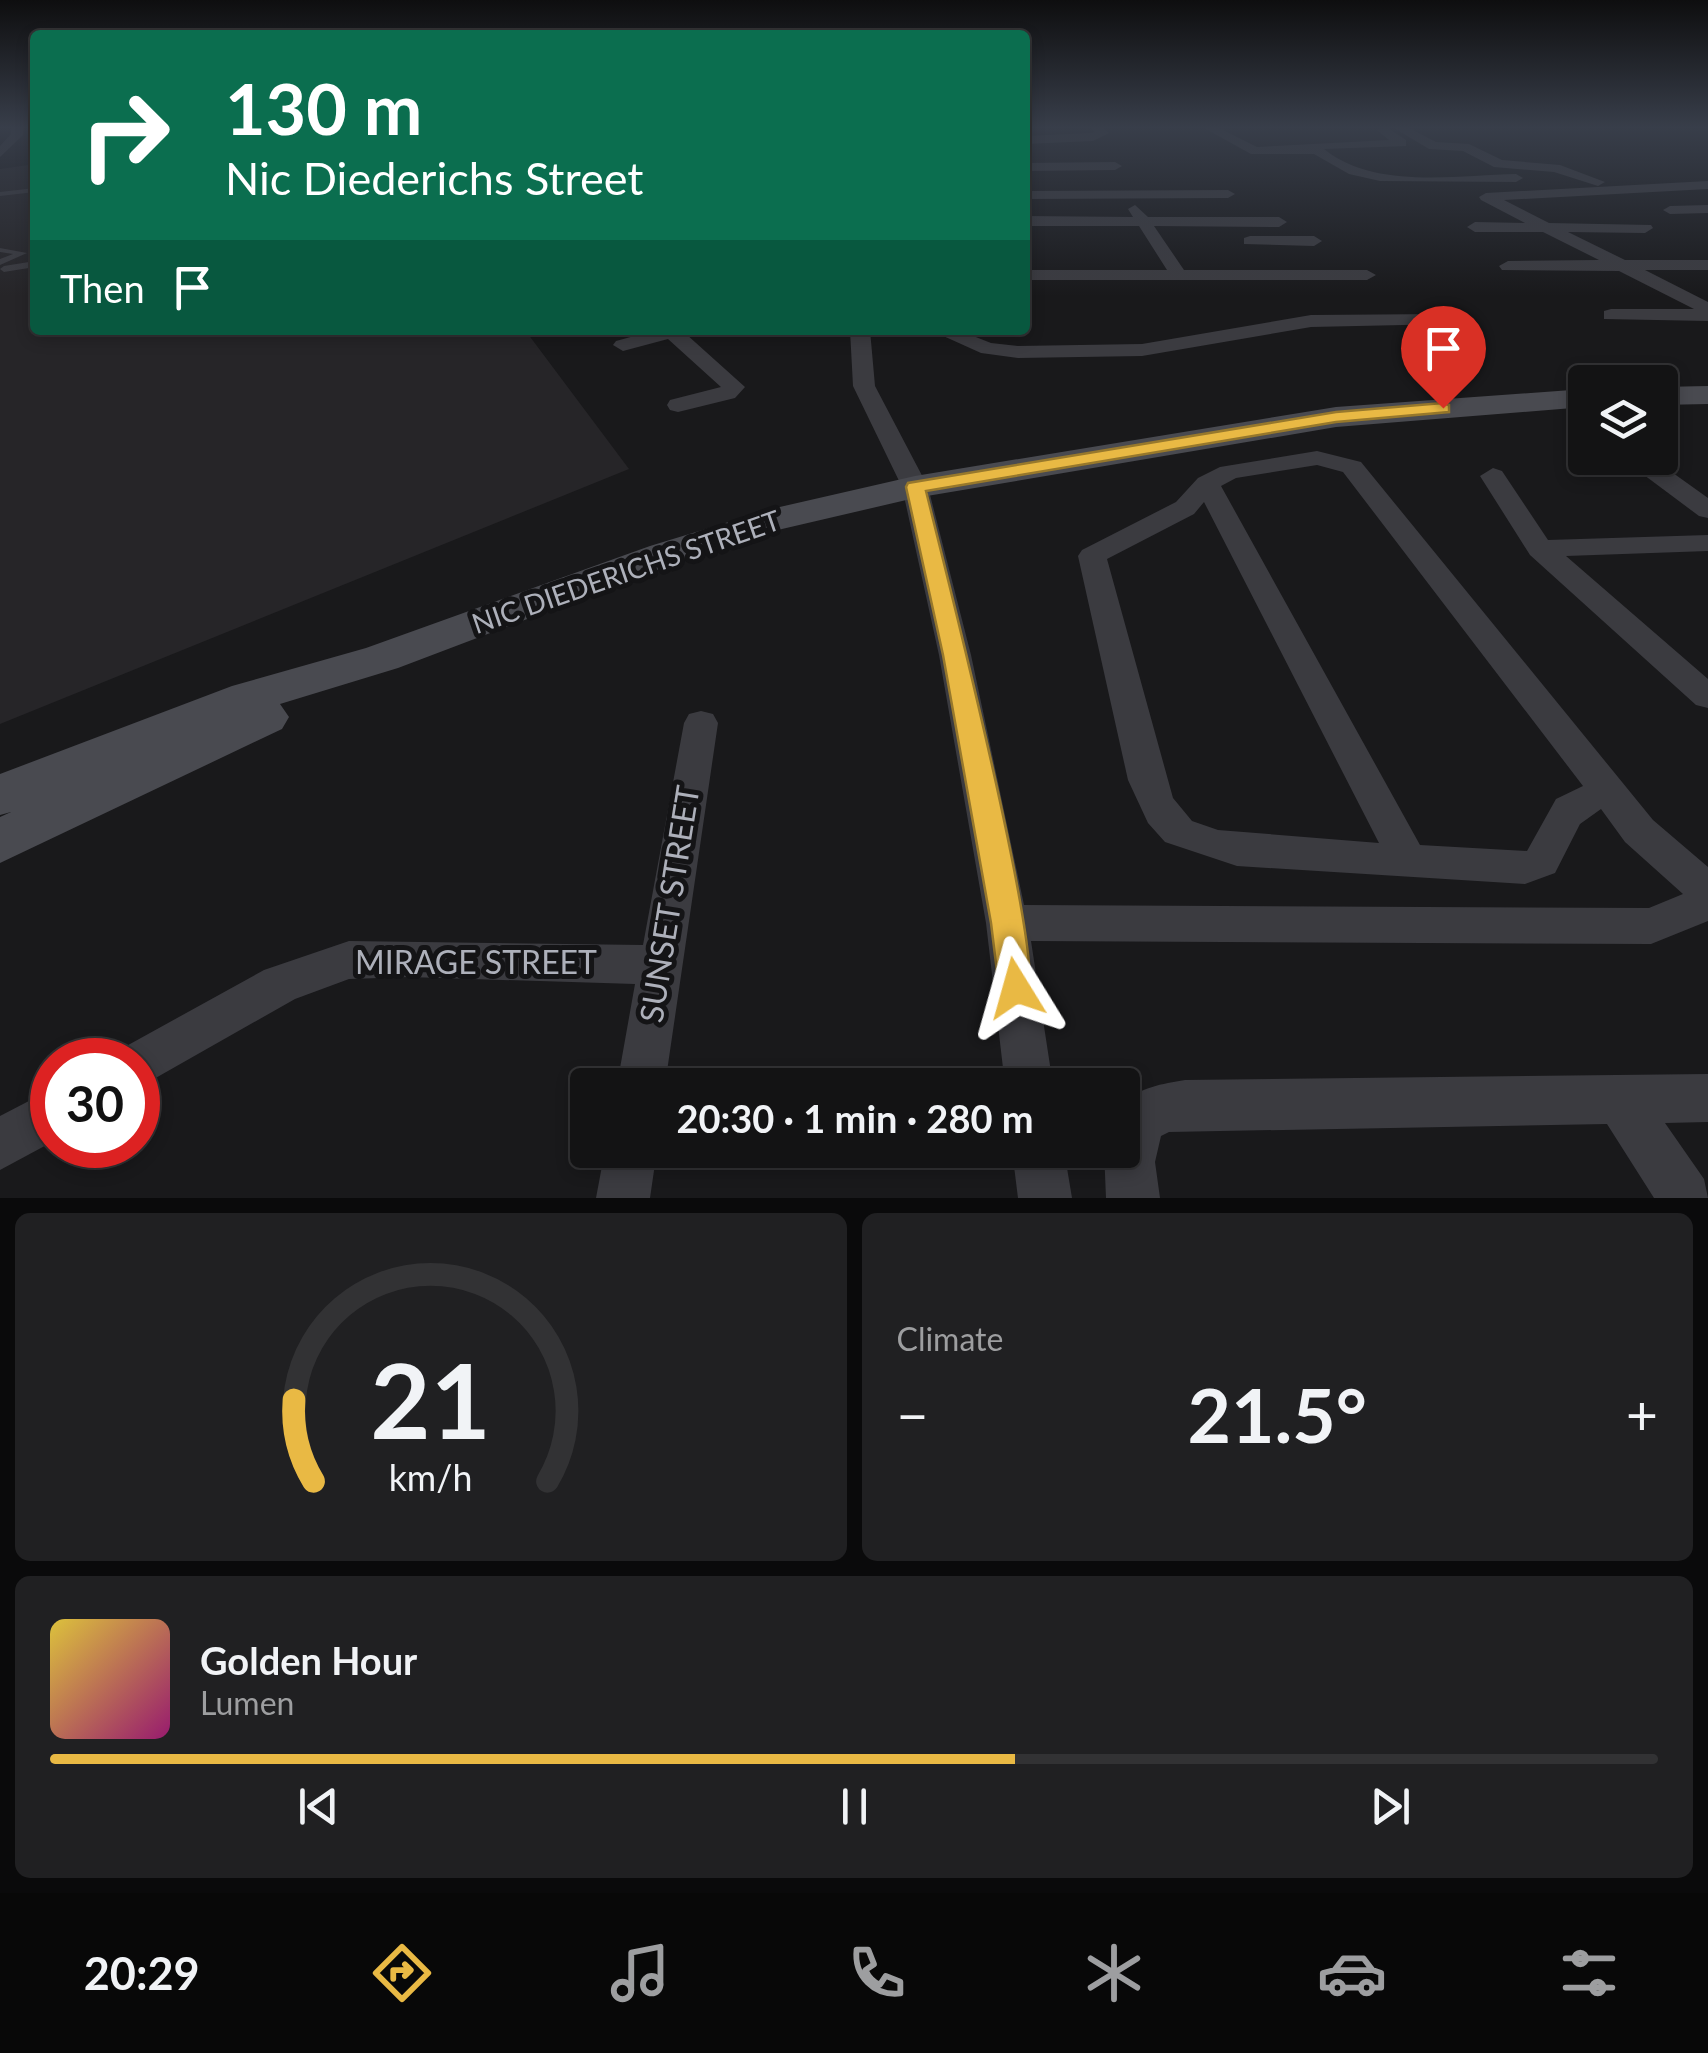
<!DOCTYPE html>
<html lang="en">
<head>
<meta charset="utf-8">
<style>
  :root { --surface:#131314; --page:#202022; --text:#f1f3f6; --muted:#9d9ea0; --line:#323234; --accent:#e9b944 }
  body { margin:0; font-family:Lato,sans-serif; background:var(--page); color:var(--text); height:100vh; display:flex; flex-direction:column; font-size:38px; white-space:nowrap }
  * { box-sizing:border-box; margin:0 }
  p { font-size:32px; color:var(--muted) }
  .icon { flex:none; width:55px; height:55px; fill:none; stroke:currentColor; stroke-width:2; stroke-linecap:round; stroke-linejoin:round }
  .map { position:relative; height:1198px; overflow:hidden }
  .panel { display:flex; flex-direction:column; gap:15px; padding:15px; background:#0a0a0b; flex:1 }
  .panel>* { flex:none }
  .hud { position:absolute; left:30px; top:30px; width:1000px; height:305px; border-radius:10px; box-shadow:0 5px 15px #0003,0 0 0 2px var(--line); background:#0b6e4f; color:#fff; overflow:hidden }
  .controls { position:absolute; left:1568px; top:365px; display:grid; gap:20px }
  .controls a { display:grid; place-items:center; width:110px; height:110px; border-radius:10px; background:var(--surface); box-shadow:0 5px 15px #0003,0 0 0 2px var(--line); font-size:50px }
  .speed { position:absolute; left:30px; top:1038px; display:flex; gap:20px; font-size:50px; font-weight:700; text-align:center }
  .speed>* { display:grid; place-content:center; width:130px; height:130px; border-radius:50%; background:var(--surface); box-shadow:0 5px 15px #0003,0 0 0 2px var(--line); line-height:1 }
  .speed .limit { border:15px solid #d22; background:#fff; color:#111 }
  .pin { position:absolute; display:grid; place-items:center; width:85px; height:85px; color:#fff; margin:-102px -42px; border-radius:50% 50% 50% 0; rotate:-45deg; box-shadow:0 0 10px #0007 }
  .pin .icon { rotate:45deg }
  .me { position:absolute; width:110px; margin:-55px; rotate:352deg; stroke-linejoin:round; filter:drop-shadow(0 0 8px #0008) }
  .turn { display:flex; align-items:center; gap:35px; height:210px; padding:0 30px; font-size:45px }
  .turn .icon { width:130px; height:130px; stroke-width:2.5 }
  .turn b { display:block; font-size:70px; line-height:85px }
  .then { display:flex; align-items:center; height:95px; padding:0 30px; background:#0003; gap:20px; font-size:38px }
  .big { font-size:75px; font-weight:700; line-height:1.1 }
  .panel .card { flex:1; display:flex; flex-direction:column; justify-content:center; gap:15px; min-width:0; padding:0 35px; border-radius:15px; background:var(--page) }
  .panel .dial { align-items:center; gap:0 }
  .dial svg { height:260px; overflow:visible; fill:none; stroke:var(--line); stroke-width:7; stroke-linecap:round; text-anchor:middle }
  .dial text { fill:var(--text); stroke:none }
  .song { display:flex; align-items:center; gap:30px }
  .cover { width:120px; height:120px; border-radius:15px; background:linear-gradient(135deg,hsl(50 70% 55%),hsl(320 70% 35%)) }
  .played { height:10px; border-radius:5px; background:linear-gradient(90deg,var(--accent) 60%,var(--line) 60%) }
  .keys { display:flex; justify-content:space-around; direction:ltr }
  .heat { display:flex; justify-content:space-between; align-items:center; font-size:55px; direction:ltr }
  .panel .tiles { flex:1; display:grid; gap:15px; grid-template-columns:1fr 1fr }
  .card:last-child { grid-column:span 2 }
  .trip { position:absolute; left:570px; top:1068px; width:570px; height:100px; border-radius:10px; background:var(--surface); box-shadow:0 5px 15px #0003,0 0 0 2px var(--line); font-weight:700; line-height:100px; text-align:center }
  .menu { display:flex; height:160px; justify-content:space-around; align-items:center; background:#080808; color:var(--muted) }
  .menu .icon { width:70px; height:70px }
  .menu .current { color:var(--accent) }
  .menu b { font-size:45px; color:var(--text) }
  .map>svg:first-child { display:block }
  .built { fill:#262528 }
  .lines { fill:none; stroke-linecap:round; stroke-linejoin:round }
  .lane { fill:#3b3b40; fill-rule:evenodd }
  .street { fill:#3b3b40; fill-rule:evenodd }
  .secondary { fill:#494a50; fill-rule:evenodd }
  .route { fill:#e9b944; stroke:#97782c; stroke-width:2.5 }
  .labels { text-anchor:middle; stroke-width:10; stroke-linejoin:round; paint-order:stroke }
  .street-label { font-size:28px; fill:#adb0ba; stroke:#141416 }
  .near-street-label { font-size:32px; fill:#adb0ba; stroke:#141416 }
</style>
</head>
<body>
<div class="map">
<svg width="1708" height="1198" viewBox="0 0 1708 1198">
  <rect width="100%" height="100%" fill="#19191b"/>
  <path class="built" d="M 35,164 L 35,330 L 525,330 L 629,469 L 0,724 L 0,169 Z"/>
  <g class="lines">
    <g class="lane">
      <path d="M 35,188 L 35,192 L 0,196 L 0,192 Z"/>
      <path d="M 0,248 L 27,253 L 0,265 L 0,259 L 13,254 L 0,252 Z"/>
      <path d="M 35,261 L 35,267 L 4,272 L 0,269 L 4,266 Z"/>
    </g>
    <g class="street">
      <path d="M 11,128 L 23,128 L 23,135 L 0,157 L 0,146 L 11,134 Z"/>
      <path d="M 1091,128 L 1104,128 L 1109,133 L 1093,141 L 1025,144 L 1025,136 L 1091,133 L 1095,132 Z"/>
      <path d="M 1204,128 L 1219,128 L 1257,147 L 1389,140 L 1377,130 L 1388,128 L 1406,140 L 1406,146 L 1324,149 C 1375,190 1456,175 1516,174 L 1523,178 L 1516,182 L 1380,181 L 1349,174 L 1314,154 L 1251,154 Z"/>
      <path d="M 1394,128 L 1409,128 L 1436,142 L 1469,144 L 1502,160 L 1560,165 L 1605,182 L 1598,186 L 1554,172 L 1494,167 L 1463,151 L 1429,149 Z"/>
      <path d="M 1025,163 L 1115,162 L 1122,166 L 1115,170 L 1025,171 Z"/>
      <path d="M 1708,181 L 1708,189 L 1504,200 L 1549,223 L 1651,225 L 1653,228 L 1645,233 L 1568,232 L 1625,260 L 1708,260 L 1708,270 L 1645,270 L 1708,302 L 1708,321 L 1604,319 L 1604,311 L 1611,309 L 1694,309 L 1619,271 L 1502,270 L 1499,266 L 1508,261 L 1599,260 L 1543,232 L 1475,232 L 1467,227 L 1475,222 L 1525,223 L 1481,200 L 1479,197 L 1486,193 Z"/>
      <path d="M 1025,191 L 1228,190 L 1235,194 L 1228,198 L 1025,199 Z"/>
      <path d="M 1135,205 L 1148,217 L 1279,217 L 1287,222 L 1279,227 L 1154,226 L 1184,270 L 1367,270 L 1376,275 L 1367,280 L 1025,280 L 1025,270 L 1167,270 L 1139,226 L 1025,226 L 1025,216 L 1133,217 L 1128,209 Z"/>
      <path d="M 1708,205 L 1708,213 L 1670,214 L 1663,210 L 1670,206 Z"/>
      <path d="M 1250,236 L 1314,236 L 1322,241 L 1314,246 L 1244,244 L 1244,238 Z"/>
      <path d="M 1443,314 L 1453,320 L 1450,324 L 1311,327 L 1142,356 L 1018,358 L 981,353 L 930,330 L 958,330 L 991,343 L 1018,346 L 1142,344 L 1311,315 Z"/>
      <path d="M 656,330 L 689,330 L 686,334 L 745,387 L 735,398 L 678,412 L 670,410 L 667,405 L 670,400 L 721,387 L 668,339 L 623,351 L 613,345 L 616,341 Z"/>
      <path d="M 850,330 L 870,330 L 875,386 L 928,487 L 971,655 L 1024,905 L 1649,908 L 1683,894 L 1625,842 L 1601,809 L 1580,824 L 1555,873 L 1525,884 L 1237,866 L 1165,842 L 1148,823 L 1128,780 L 1078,556 L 1082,550 L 1176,502 L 1198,478 L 1220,467 L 1317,451 L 1361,462 L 1653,820 L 1708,867 L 1708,921 L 1651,944 L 1031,941 L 1053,1085 L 1005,1085 L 986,923 L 939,655 L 902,487 L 853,386 ZM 1317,465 L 1343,472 L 1583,786 L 1556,799 L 1527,851 L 1420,845 L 1221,486 L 1236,478 ZM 1204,502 L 1379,843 L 1218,830 L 1192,821 L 1173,798 L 1107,559 L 1194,514 Z"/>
      <path d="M 1631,458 L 1652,458 L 1708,498 L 1708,518 L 1699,516 L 1632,466 Z"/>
      <path d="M 1493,468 L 1502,471 L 1548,540 L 1708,535 L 1708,551 L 1566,556 L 1708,679 L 1708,708 L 1696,705 L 1530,555 L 1480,476 Z"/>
      <path d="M 701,711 L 713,714 L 718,723 L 665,1085 L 617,1085 L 635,984 L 409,977 L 349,979 L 295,999 L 138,1088 L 138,1060 L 116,1060 L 121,1049 L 264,970 L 349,941 L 643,945 L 684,723 L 689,714 Z"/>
      <path d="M 1708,1074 L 1708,1122 L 1665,1123 L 1704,1179 L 1708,1198 L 1654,1198 L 1607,1124 L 1169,1132 L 1161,1136 L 1155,1162 L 1160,1198 L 1106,1198 L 1104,1150 L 1122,1150 L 1122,1104 C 1140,1087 1162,1084 1185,1080 Z"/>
      <path d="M 52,1089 L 52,1142 L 0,1170 L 0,1116 Z"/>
      <path d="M 605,1150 L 657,1150 L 650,1198 L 596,1198 Z"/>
      <path d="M 1012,1150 L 1064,1150 L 1072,1198 L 1018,1198 Z"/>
    </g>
    <g class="secondary">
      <path d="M 1708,386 L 1708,404 L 1660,405 L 1660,387 Z"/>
      <path d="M 1585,389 L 1585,407 L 1336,427 L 915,498 L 782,529 L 678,562 L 398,668 L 280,704 L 289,717 L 282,729 L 0,863 L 0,817 L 11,812 L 0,815 L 0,774 L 232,686 L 366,648 L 650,546 L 771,509 L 915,476 L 1336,407 Z"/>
    </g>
  </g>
  <linearGradient id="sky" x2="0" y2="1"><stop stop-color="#0e0e0f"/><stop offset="0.43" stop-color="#383e4a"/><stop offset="1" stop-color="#383e4a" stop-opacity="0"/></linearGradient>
  <rect width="1708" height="296" fill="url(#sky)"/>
  <path class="route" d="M 1443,403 L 1449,405 L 1449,412 L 1336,422 L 926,491 C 943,560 1046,960 1028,999 L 1016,1003 L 1004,999 L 999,988 L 991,923 L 943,655 L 906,487 L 908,483 L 1336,412 Z"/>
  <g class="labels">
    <g class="street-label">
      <text transform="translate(626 572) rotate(-19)" y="10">NIC DIEDERICHS STREET</text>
    </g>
    <g class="near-street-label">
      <text transform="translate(670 904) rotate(-81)" y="11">SUNSET STREET</text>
      <text x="476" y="974">MIRAGE STREET</text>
    </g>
  </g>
</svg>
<div class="controls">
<a><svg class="icon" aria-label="layers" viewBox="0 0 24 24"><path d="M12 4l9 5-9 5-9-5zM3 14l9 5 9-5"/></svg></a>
</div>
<div class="speed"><div class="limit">30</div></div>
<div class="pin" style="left:1443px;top:408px;background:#d93025"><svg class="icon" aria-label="arrive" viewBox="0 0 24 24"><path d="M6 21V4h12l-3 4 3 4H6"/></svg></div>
<svg class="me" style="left:1016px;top:988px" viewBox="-20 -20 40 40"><path d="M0-17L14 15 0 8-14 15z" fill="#e9b944" stroke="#fff" stroke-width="4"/></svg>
<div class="trip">20:30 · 1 min · 280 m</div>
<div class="hud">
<div class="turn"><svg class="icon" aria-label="right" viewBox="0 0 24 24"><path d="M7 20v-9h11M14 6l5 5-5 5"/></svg><div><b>130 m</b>Nic Diederichs Street</div></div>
<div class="then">Then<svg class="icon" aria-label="arrive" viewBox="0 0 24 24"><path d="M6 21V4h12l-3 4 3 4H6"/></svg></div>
</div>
</div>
<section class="panel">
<div class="tiles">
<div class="card dial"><svg viewBox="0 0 100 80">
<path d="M14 69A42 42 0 1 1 86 69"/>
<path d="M14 69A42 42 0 0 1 8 44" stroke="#e9b944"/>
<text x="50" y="56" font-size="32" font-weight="700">21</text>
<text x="50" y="72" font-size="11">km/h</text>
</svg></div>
<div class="card"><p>Climate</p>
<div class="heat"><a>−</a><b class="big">21.5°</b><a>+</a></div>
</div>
<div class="card">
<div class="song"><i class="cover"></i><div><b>Golden Hour</b><p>Lumen</p></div></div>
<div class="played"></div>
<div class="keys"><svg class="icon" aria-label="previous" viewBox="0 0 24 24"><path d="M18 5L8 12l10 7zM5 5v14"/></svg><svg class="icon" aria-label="pause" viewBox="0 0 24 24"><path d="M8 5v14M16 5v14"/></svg><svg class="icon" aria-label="next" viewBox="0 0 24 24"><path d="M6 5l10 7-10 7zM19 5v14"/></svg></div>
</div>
</div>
</section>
<nav class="menu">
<b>20:29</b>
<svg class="icon current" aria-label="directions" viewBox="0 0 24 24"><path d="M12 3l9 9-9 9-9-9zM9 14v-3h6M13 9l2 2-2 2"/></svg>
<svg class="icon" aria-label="music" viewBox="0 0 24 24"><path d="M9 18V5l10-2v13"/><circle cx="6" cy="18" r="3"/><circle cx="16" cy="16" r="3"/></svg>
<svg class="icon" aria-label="phone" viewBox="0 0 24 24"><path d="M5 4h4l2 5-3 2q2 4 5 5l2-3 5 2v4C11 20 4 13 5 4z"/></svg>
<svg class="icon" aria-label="climate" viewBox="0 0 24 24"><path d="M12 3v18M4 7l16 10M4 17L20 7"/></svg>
<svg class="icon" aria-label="car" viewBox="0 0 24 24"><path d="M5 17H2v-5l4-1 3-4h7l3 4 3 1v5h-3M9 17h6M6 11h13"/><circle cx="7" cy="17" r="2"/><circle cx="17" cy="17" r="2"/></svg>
<svg class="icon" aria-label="filters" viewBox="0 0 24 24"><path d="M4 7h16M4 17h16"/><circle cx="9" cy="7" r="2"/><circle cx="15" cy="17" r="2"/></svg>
</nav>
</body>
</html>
